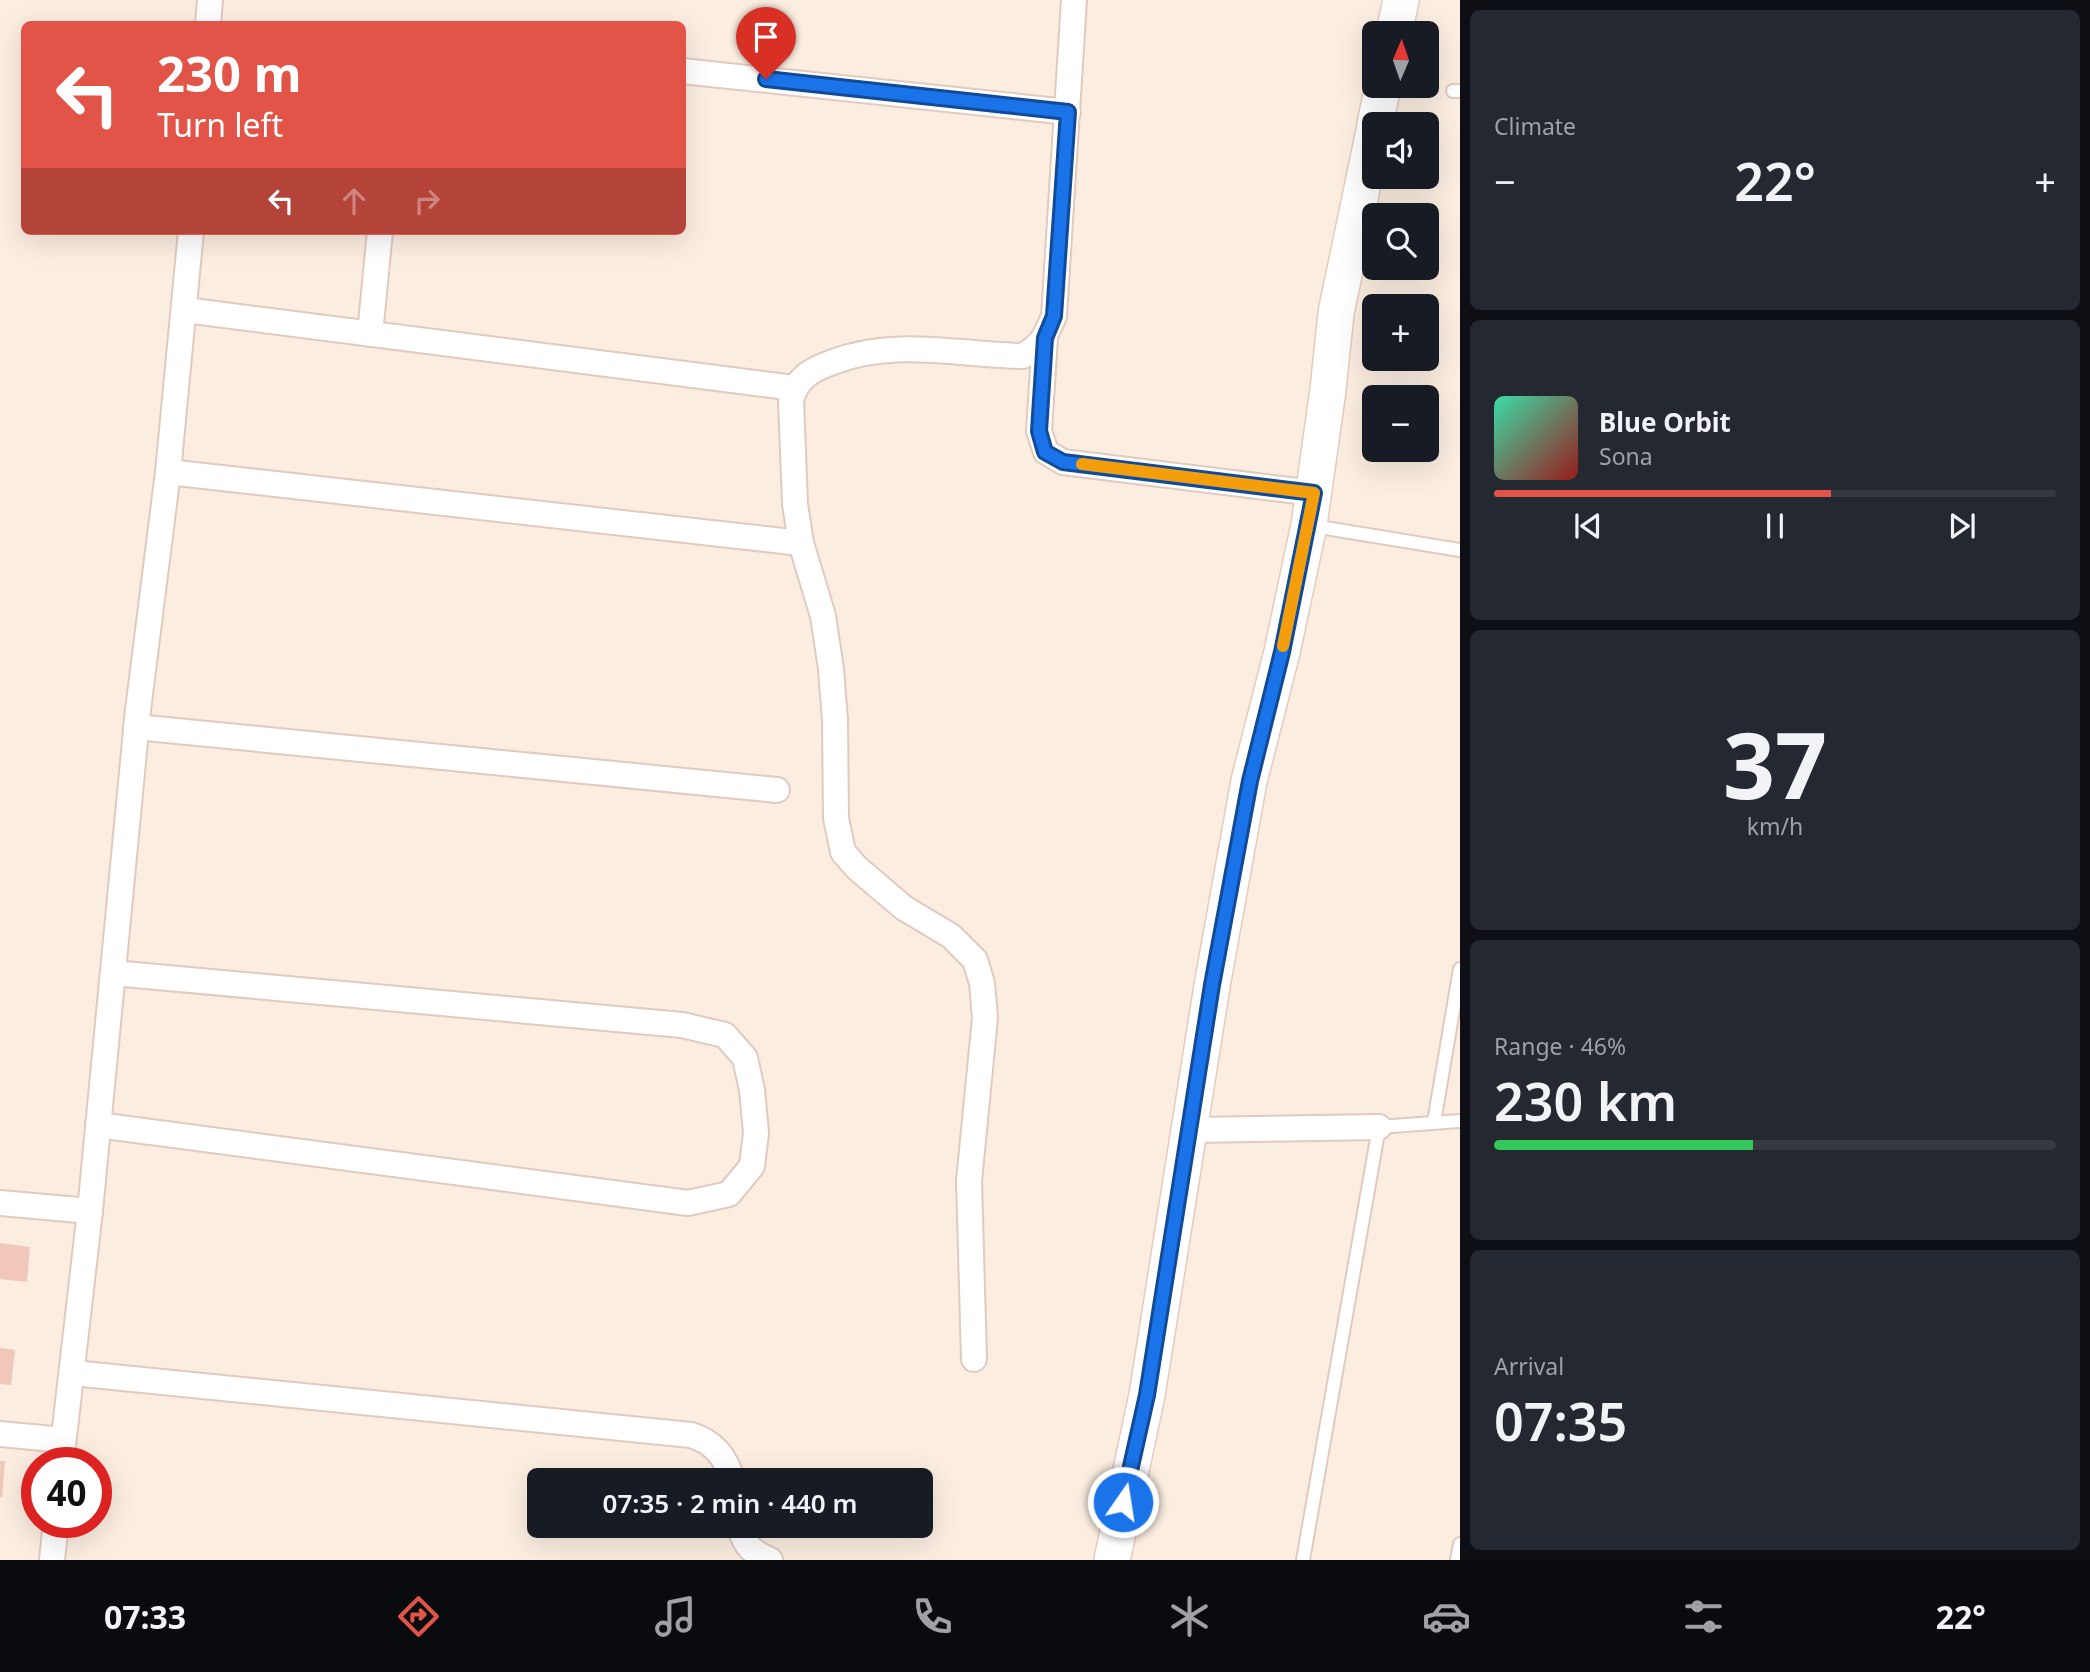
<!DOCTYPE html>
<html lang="en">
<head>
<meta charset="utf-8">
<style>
  :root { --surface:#171b24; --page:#242831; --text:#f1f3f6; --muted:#9ea1a6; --line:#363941; --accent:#e25448 }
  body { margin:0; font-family:"Noto Sans",sans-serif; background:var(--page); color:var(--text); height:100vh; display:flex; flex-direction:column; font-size:26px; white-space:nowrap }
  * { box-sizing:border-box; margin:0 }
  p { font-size:23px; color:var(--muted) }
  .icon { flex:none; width:38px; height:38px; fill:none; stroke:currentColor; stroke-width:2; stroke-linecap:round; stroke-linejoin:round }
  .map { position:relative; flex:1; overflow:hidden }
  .details { display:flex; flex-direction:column; gap:10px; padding:10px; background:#0d0f14; width:630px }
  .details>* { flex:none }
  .top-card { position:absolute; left:21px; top:21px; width:665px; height:214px; border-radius:10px; box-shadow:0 7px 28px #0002; background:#e25448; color:#fff; overflow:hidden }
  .needle { width:46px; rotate:2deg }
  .tools { position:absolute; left:1362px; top:21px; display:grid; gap:14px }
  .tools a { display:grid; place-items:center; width:77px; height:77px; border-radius:10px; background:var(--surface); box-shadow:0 7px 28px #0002; font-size:35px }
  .speed { position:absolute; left:21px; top:1447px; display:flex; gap:14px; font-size:35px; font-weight:700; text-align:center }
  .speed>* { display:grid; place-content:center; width:91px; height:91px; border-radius:50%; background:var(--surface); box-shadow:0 7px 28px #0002; line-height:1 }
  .speed .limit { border:10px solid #d22; background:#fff; color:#111 }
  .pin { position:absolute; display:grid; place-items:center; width:60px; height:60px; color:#fff; margin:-72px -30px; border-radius:50% 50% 50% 0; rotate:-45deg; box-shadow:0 0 7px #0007 }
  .pin .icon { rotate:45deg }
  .me { position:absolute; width:77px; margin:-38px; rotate:13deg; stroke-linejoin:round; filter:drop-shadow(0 0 5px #0008) }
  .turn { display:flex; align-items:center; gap:24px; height:147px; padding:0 21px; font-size:32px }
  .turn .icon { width:91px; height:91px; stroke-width:2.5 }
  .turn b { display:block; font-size:49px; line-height:60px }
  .lanes { display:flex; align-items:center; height:66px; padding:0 21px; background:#0003; justify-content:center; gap:35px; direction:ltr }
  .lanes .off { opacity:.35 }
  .big { font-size:52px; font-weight:600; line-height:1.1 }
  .details .widget { flex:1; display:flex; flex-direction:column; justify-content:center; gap:10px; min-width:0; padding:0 24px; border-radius:10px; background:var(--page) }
  .details .dial { align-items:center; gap:0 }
  .dial b { font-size:91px; line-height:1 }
  .song { display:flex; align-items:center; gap:21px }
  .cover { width:84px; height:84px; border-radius:10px; background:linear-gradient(135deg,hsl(160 70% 55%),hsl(0 70% 35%)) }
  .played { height:7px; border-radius:4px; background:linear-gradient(90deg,var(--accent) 60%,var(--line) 60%) }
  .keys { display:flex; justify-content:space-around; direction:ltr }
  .heat { display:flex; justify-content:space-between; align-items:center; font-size:38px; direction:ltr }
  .charge { height:10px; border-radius:5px; background:linear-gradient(90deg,#34c759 46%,var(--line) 0) }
  .trip { position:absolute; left:527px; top:1468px; width:406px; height:70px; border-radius:10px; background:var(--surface); box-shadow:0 7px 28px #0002; font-weight:600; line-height:70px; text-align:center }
  .tabs { display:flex; height:112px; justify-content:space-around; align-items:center; background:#090b0e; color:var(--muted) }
  .tabs .icon { width:49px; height:49px }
  .tabs .on { color:var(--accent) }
  .tabs b { font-size:32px; color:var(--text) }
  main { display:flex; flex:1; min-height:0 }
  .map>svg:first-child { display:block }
  .building { fill:#f0c7b9 }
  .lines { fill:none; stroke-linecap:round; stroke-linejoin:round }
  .lane-casing { stroke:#e1cac0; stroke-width:16 }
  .street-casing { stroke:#e1cac0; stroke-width:28 }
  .secondary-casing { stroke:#e6cabd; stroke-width:38 }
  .lane { stroke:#fff; stroke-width:12 }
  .street { stroke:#fff; stroke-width:24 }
  .secondary { stroke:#fff; stroke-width:35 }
  .route-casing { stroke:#114b97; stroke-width:18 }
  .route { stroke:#1a73e8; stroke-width:12 }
  .slow { stroke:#f59e0b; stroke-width:12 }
</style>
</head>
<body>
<main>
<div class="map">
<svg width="1460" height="1560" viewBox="0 0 1460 1560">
  <rect width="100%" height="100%" fill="#fbede0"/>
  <g class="building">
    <path d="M 0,1243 L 30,1247 L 27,1282 L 0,1279 Z"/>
    <path d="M 0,1348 L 15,1350 L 11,1385 L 0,1384 Z"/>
    <path d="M 0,1461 L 5,1461 L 2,1497 L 0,1497 Z"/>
  </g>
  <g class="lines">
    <defs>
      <g id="lane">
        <path d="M 1453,91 L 1460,91"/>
        <path d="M 1313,526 L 1460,550"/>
        <path d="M 1434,1122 L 1460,969"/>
        <path d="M 1303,1560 L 1379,1127 L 1460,1121"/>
        <path d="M 1457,1560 L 1460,1544"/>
      </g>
      <g id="street">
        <path d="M 208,24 L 210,0"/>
        <path d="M 682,71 L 1068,112"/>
        <path d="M 185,310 L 794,388"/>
        <path d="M 370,334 L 380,231"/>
        <path d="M 1045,338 L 1039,431 L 1046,452 L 1063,462 L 1314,493"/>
        <path d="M 168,472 L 191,231"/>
        <path d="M 136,727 L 777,790"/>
        <path d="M 98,1125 L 688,1203 L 729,1194 L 752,1166 L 756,1133 L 752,1090 L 745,1058 L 725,1035 L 682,1025 L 113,973"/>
        <path d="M 1190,1130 L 1379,1127"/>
        <path d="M 0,1203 L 90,1211"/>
        <path d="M 974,1359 L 969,1181 L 985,1018 L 982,983 L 975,960 L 951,936 L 904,908 L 857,868 L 843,852 L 836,818 L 835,720 L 831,669 L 823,616 L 801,543 L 795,504 L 791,400 C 797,377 813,369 833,362 C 896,338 957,355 1023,356 C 1043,344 1045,337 1054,316 L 1074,0"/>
        <path d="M 73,1373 L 691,1435 C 714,1442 726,1457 732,1480"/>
        <path d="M 0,1434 L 63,1440"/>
        <path d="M 61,1463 L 90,1211 L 138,710 L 168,472 L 801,543"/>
        <path d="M 740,1526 C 744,1546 752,1552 770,1560"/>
        <path d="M 52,1560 L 56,1522"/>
      </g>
      <g id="secondary">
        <path d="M 1394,33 L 1401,0"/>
        <path d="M 1375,124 L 1383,86"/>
        <path d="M 1112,1560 L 1147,1395 L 1212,986 L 1249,781 L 1282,652 L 1309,525 L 1328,390 L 1336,313 L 1374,131"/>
      </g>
    </defs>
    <use href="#lane" class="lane-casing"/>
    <use href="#street" class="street-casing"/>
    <use href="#secondary" class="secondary-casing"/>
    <use href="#lane" class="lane"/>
    <use href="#street" class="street"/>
    <use href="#secondary" class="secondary"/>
  </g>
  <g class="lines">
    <defs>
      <path id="route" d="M 766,79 L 1068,112 L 1054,316 L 1045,338 L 1039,431 L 1045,452 L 1063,462 L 1314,493 L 1282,652 L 1250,781 L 1212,985 L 1147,1395 L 1123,1502"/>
    </defs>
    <use href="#route" class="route-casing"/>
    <use href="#route" class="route"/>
    <path class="slow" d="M 1082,464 L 1314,493 L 1283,646"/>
  </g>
</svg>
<div class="tools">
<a><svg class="needle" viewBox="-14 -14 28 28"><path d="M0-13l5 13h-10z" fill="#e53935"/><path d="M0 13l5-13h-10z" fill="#9ea1a6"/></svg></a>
<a><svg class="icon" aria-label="sound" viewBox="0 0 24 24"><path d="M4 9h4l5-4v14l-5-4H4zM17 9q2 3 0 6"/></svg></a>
<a><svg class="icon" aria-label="search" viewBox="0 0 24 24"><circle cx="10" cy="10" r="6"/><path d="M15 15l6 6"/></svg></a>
<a>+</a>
<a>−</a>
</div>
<div class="speed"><div class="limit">40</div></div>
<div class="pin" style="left:766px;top:79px;background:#d93025"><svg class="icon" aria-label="arrive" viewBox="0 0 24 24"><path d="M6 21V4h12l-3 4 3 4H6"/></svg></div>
<svg class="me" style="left:1123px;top:1502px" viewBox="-20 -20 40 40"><circle r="17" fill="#1a73e8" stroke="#fff" stroke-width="3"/><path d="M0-11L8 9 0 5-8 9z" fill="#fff"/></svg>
<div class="trip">07:35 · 2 min · 440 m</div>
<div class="top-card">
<div class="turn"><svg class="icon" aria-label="left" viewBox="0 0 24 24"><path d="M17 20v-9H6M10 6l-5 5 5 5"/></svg><div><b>230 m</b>Turn left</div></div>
<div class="lanes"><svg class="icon" aria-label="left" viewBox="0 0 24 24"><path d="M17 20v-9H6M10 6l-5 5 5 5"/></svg><svg class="icon off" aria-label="ahead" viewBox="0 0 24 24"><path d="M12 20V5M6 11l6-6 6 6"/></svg><svg class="icon off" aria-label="right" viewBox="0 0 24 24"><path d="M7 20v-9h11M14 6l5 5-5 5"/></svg></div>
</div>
</div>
<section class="details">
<div class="widget"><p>Climate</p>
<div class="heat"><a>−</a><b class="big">22°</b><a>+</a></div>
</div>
<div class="widget">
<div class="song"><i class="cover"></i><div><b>Blue Orbit</b><p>Sona</p></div></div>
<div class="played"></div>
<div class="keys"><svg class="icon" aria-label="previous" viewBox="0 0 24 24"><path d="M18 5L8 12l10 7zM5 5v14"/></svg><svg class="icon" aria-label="pause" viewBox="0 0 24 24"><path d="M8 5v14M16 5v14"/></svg><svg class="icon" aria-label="next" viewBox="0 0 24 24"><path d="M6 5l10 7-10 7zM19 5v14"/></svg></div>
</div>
<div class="widget dial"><b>37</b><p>km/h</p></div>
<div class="widget"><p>Range · 46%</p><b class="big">230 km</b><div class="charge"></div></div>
<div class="widget"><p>Arrival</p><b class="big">07:35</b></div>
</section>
</main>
<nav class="tabs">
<b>07:33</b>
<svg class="icon on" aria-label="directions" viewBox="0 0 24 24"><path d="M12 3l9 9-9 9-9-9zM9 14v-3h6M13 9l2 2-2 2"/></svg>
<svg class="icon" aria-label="music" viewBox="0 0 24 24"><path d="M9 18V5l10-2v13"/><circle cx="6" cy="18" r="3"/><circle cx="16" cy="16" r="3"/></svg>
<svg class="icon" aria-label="phone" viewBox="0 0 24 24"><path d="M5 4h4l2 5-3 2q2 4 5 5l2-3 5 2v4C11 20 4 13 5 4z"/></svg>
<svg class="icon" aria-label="climate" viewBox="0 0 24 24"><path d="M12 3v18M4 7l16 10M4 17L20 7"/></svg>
<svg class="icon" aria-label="car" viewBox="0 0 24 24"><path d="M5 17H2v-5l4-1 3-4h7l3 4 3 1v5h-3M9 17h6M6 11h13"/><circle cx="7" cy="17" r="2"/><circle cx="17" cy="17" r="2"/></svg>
<svg class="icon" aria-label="filters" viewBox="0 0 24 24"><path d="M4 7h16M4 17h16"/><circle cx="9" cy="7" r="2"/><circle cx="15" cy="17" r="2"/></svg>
<b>22°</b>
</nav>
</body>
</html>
